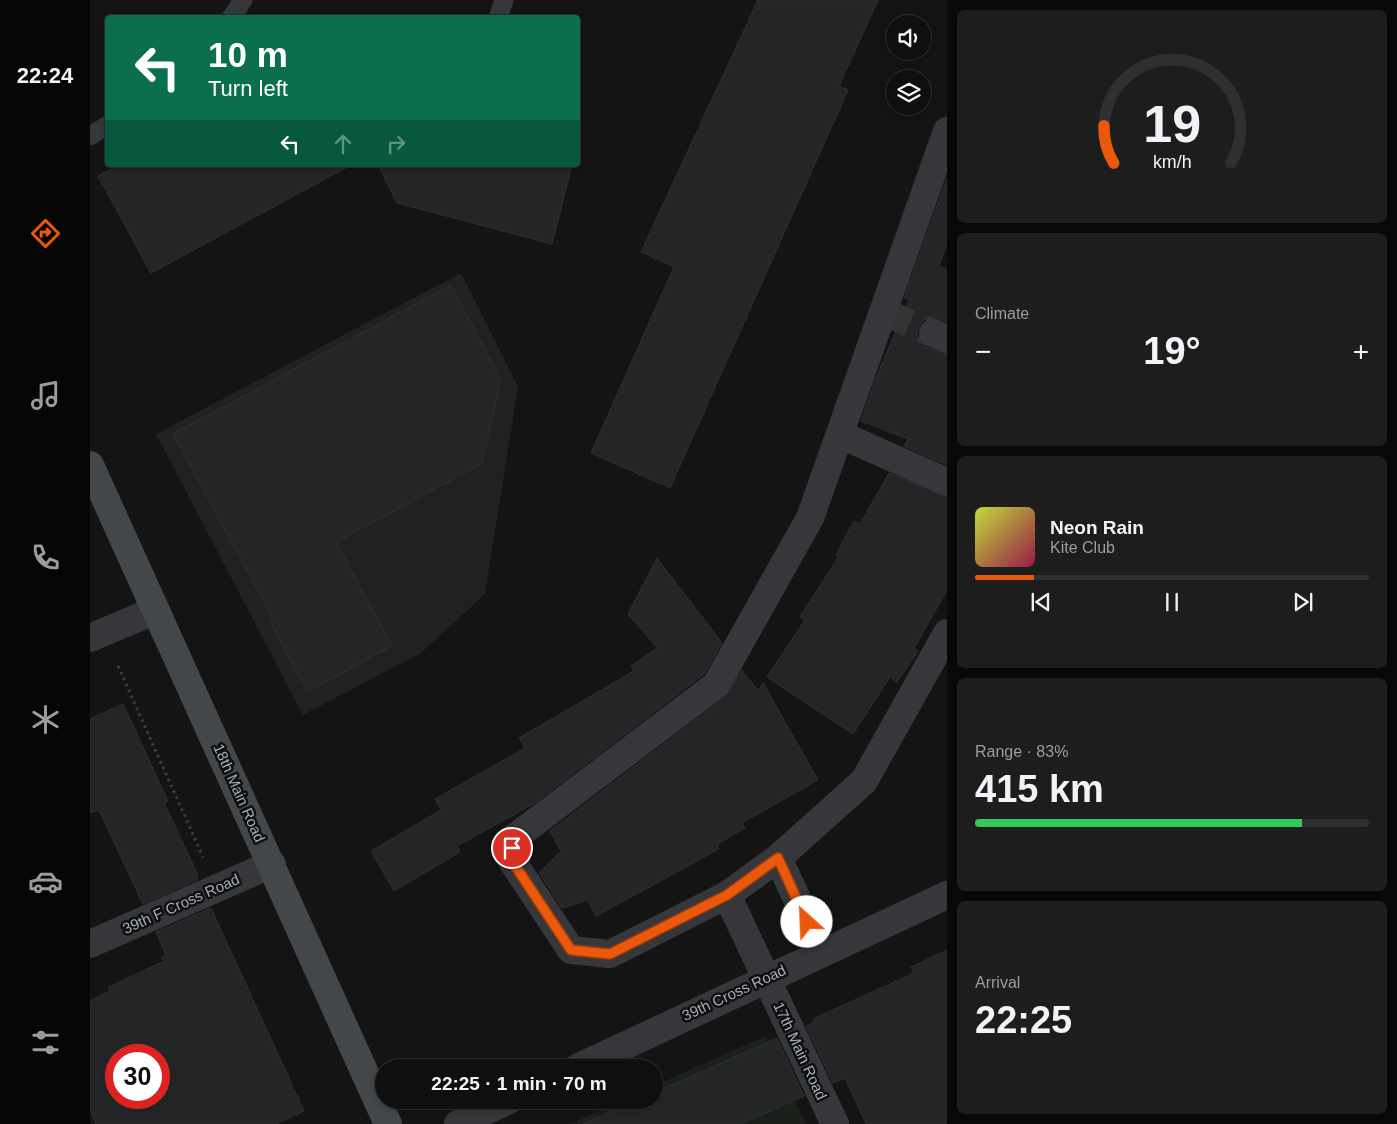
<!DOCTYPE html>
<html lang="en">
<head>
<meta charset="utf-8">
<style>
  :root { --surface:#0f0f10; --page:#1d1d1e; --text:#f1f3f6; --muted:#9b9c9f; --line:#2f2f30; --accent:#ea580c }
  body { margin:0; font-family:Arial,sans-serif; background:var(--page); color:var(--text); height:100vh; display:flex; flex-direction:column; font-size:19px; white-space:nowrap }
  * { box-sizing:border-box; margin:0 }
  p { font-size:16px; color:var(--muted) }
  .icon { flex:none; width:28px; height:28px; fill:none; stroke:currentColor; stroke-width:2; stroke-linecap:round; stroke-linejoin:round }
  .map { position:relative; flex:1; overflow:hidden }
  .details { display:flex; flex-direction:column; gap:10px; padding:10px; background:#080809; width:450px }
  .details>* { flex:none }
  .banner { position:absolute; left:15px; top:15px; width:475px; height:152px; border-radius:5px; box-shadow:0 2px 8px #0003,0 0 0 1px var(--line); background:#0b6e4f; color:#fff; overflow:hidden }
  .controls { position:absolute; left:796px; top:15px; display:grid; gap:10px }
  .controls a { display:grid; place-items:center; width:45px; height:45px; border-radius:50%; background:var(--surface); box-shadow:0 2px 8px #0003,0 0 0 1px var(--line); font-size:25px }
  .speed { position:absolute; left:15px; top:1044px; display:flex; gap:10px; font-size:25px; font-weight:700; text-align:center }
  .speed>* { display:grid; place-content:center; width:65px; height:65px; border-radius:50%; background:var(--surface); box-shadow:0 2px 8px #0003,0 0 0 1px var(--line); line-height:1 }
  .speed .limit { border:8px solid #d22; background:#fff; color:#111 }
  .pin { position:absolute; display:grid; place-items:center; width:42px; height:42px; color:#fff; margin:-21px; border:2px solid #fff; border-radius:50%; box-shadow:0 1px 5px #0007 }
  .me { position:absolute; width:55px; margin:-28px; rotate:335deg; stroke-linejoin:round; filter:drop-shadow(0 0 4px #0008) }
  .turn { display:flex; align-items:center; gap:18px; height:105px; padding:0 20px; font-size:22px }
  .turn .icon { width:65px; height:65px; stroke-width:2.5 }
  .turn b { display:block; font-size:35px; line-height:42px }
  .lanes { display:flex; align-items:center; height:48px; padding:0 20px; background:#0003; justify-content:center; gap:25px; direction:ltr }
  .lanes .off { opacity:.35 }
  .big { font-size:38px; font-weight:700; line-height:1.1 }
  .details .widget { flex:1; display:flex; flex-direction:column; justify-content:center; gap:8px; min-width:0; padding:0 18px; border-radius:8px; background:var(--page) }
  .details .dial { align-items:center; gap:0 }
  .dial svg { height:130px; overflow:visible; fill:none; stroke:var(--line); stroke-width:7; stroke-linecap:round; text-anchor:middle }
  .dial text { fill:var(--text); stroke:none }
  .song { display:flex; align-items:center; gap:15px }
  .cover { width:60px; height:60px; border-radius:8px; background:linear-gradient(135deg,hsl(70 70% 55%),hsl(340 70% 35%)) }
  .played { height:5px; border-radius:2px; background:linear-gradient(90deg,var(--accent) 15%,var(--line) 15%) }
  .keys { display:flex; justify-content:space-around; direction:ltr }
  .heat { display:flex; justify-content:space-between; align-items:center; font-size:28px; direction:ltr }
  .charge { height:8px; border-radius:4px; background:linear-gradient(90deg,#34c759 83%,var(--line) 0) }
  .trip { position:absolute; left:285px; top:1059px; width:288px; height:50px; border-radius:25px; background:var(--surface); box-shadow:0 2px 8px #0003,0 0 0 1px var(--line); font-weight:700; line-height:50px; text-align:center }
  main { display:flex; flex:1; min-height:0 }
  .tabs { display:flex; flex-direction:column; width:90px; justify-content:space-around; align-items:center; background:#060606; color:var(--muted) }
  .tabs .icon { width:35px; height:35px }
  .tabs .selected { color:var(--accent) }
  .tabs b { font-size:22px; color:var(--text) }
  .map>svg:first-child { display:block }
  .built { fill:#202122 }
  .green { fill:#1b201a }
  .building { fill:#242526; stroke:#2e2f31; fill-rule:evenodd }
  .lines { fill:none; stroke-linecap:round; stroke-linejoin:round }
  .minor-tunnel { stroke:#313335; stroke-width:28; stroke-dasharray:28 14; stroke-linecap:butt }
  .path { stroke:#3b3f41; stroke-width:3; stroke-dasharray:2.5 4; stroke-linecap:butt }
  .service { stroke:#35373a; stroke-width:19 }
  .minor { stroke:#35373a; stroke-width:28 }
  .tertiary { stroke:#35373a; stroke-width:28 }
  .secondary { stroke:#43474a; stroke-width:28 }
  .route-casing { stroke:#983908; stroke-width:12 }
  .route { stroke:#ea580c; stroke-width:9 }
  .labels { text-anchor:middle; stroke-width:5; stroke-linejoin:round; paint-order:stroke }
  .street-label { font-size:15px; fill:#a7afb4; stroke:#0f0f10 }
</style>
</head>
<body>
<main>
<nav class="tabs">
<b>22:24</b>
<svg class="icon selected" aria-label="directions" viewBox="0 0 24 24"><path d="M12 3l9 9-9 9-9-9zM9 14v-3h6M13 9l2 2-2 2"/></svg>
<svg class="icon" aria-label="music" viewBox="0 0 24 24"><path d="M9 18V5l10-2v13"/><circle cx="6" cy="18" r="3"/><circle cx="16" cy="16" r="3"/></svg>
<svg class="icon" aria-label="phone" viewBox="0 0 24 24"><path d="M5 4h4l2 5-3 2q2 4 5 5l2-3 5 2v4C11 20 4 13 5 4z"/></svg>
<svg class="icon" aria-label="climate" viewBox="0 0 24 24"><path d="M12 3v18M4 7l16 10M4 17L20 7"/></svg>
<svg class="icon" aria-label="car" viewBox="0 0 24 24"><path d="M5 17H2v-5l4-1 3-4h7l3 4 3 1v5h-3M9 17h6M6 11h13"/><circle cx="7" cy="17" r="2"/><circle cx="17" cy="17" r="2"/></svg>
<svg class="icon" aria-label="filters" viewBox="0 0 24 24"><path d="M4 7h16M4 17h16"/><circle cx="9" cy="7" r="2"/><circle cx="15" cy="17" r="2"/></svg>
</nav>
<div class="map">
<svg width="857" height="1124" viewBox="0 0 857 1124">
  <rect width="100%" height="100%" fill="#141415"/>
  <path class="built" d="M 371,273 L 428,387 L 395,594 L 331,653 L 213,715 L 66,434 Z"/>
  <path class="green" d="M 675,1036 L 716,1124 L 480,1124 L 533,1100 L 564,1100 L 564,1086 Z"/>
  <g class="building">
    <path d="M 668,0 L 788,0 L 749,86 L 758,90 L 580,488 L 501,453 L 584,267 L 551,252 Z"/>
    <path d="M 29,165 L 261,165 L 61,273 L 8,176 Z"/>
    <path d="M 288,165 L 482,165 L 462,244 L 307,203 Z"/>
    <path d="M 857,178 L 857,243 L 849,266 L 857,270 L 857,322 L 842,317 L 834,320 L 829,326 L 827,334 L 830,342 L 836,347 L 857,354 L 857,465 L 814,446 L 818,439 L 771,421 L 786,378 L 819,300 L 814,298 Z"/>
    <path d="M 361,285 L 411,379 L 392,464 L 246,542 L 302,646 L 217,692 L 180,621 L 183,619 L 83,434 Z"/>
    <path d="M 799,473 L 857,497 L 857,590 L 824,648 L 828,651 L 807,682 L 800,677 L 763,734 L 677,677 L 715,620 L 710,617 L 749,556 L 746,555 L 764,521 L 770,524 Z"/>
    <path d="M 567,558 L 632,643 L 614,674 L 445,803 L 367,846 L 370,852 L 304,891 L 281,851 L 351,810 L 345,799 L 435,748 L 429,738 L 544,671 L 541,666 L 567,648 L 538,614 Z"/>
    <path d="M 652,670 L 668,691 L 673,683 L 728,780 L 652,823 L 655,828 L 627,844 L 629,849 L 506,916 L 498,900 L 472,908 L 449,873 L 471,851 L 460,831 L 635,697 Z"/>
    <path d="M 33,704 L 78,801 L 74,803 L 108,875 L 106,875 L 107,880 L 53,904 L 9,810 L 0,813 L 0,719 Z"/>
    <path d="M 121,908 L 214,1111 L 186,1124 L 6,1124 L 0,1110 L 0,1001 L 20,991 L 19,987 L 74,961 L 72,957 L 76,955 L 66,932 ZM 26,1055 L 69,1055 L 69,1098 L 26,1098 Z"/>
    <path d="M 857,950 L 857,1124 L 776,1124 L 755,1078 L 743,1083 L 716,1026 L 725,1022 L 723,1019 L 824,973 L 821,967 Z"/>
    <path d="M 687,1038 L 714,1096 L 651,1124 L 493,1124 L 547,1100 L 564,1100 L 564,1093 Z"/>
  </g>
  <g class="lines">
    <path class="minor-tunnel" d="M 794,312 L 843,333"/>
    <path class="path" d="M 28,666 L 113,857"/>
    <g class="service">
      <path d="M 141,18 L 153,0"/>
      <path d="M 408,18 L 414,0"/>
      <path d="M 0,136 L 18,125"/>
    </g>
    <g class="minor">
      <path d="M 857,131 L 720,518 L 626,685 L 424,838 L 420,858 L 481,950 L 520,954 L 637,895 L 688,858 L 774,781 L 857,633"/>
      <path d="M 843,333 L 857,339"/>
      <path d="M 751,435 L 857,482"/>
      <path d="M 0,638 L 66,610"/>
      <path d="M 688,858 L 732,953"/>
      <path d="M 637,895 L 745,1124"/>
      <path d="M 0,944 L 182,864"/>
    </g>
    <g class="tertiary">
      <path d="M 487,1068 L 857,895"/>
      <path d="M 368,1124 L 419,1100"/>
    </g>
    <path class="secondary" d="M 0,465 L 298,1124"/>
  </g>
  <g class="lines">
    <defs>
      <path id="route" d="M 422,848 L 420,858 L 481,950 L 520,954 L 637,895 L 688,858 L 717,922"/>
    </defs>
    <use href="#route" class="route-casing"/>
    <use href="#route" class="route"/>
  </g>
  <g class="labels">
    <g class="street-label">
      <text transform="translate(149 793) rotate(66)" y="5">18th Main Road</text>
      <text transform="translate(91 904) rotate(-24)" y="5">39th F Cross Road</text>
      <text transform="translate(644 993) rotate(-25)" y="5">39th Cross Road</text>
      <text transform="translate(710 1051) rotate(65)" y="5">17th Main Road</text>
    </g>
  </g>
</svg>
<div class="controls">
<a><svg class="icon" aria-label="sound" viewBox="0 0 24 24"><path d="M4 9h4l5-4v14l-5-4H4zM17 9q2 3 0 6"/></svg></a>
<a><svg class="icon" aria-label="layers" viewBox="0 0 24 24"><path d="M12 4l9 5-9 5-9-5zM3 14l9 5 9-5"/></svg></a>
</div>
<div class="speed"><div class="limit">30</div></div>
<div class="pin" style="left:422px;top:848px;background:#d93025"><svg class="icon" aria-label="arrive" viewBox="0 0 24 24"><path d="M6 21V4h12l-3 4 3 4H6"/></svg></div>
<svg class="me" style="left:717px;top:922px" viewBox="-20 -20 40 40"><circle r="19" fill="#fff"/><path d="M0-13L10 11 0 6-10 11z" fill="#ea580c"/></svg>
<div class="trip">22:25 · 1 min · 70 m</div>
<div class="banner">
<div class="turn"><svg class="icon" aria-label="left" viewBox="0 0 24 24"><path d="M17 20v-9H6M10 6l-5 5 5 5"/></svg><div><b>10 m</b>Turn left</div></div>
<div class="lanes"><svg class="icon" aria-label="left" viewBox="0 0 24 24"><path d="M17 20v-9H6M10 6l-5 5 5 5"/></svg><svg class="icon off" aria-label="ahead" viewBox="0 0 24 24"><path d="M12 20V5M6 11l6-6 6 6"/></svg><svg class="icon off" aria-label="right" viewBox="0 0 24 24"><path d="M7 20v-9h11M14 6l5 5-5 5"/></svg></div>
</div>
</div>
<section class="details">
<div class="widget dial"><svg viewBox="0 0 100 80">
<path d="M14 69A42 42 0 1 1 86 69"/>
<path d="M14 69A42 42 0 0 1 8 46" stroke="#ea580c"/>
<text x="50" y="56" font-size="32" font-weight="700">19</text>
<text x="50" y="72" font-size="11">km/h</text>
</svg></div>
<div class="widget"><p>Climate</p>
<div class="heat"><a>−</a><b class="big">19°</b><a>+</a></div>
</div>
<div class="widget">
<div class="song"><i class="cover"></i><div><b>Neon Rain</b><p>Kite Club</p></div></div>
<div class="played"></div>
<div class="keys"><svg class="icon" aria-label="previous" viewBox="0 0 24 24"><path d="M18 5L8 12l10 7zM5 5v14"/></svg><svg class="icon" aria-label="pause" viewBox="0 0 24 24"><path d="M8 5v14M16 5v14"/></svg><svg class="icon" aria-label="next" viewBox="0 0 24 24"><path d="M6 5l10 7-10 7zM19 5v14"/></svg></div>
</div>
<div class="widget"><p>Range · 83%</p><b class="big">415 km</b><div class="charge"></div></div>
<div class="widget"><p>Arrival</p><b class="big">22:25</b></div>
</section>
</main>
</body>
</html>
